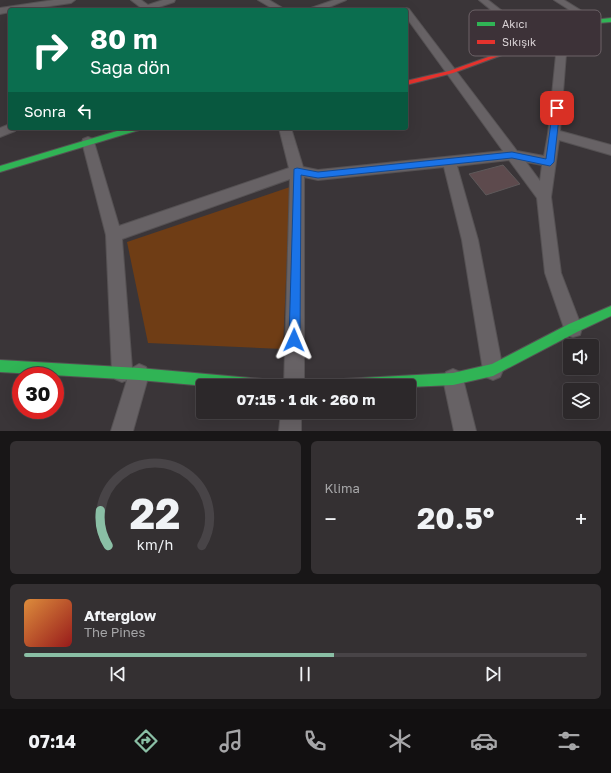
<!DOCTYPE html>
<html lang="tr">
<head>
<meta charset="utf-8">
<style>
  :root { --surface:#2c282a; --page:#343032; --text:#f1f3f6; --muted:#a6a6a8; --line:#484447; --accent:#8abfa5 }
  body { margin:0; font-family:"Golos Text",sans-serif; background:var(--page); color:var(--text); height:100vh; display:flex; flex-direction:column; font-size:15px; white-space:nowrap }
  * { box-sizing:border-box; margin:0 }
  p { font-size:13px; color:var(--muted) }
  .icon { flex:none; width:22px; height:22px; fill:none; stroke:currentColor; stroke-width:2; stroke-linecap:round; stroke-linejoin:round }
  .map { position:relative; height:431px; overflow:hidden }
  .sheet { display:flex; flex-direction:column; gap:10px; padding:10px; background:#181617; flex:1 }
  .sheet>* { flex:none }
  .banner { position:absolute; left:8px; top:8px; width:400px; height:122px; border-radius:4px; box-shadow:0 4px 16px #0002,0 0 0 1px var(--line); background:#0b6e4f; color:#fff; overflow:hidden }
  .controls { position:absolute; left:563px; top:339px; display:grid; gap:8px }
  .controls a { display:grid; place-items:center; width:36px; height:36px; border-radius:4px; background:var(--surface); box-shadow:0 4px 16px #0002,0 0 0 1px var(--line); font-size:20px }
  .speed { position:absolute; left:12px; top:367px; display:flex; gap:8px; font-size:20px; font-weight:700; text-align:center }
  .speed>* { display:grid; place-content:center; width:52px; height:52px; border-radius:50%; background:var(--surface); box-shadow:0 4px 16px #0002,0 0 0 1px var(--line); line-height:1 }
  .speed .limit { border:6px solid #d22; background:#fff; color:#111 }
  .pin { position:absolute; display:grid; place-items:center; width:34px; height:34px; color:#fff; margin:-17px; border-radius:8px; box-shadow:0 2px 6px #0006 }
  .me { position:absolute; width:44px; margin:-22px; rotate:1deg; stroke-linejoin:round; filter:drop-shadow(0 0 3px #0008) }
  .turn { display:flex; align-items:center; gap:14px; height:84px; padding:0 16px; font-size:18px }
  .turn .icon { width:52px; height:52px; stroke-width:2.5 }
  .turn b { display:block; font-size:28px; line-height:34px }
  .then { display:flex; align-items:center; height:38px; padding:0 16px; background:#0003; gap:8px; font-size:15px }
  .big { font-size:30px; font-weight:700; line-height:1.1 }
  .sheet .card { flex:1; display:flex; flex-direction:column; justify-content:center; gap:6px; min-width:0; padding:0 14px; border-radius:6px; background:var(--page) }
  .sheet .dial { align-items:center; gap:0 }
  .dial svg { height:104px; overflow:visible; fill:none; stroke:var(--line); stroke-width:7; stroke-linecap:round; text-anchor:middle }
  .dial text { fill:var(--text); stroke:none }
  .song { display:flex; align-items:center; gap:12px }
  .cover { width:48px; height:48px; border-radius:6px; background:linear-gradient(135deg,hsl(30 70% 55%),hsl(0 70% 35%)) }
  .played { height:4px; border-radius:2px; background:linear-gradient(90deg,var(--accent) 55%,var(--line) 55%) }
  .keys { display:flex; justify-content:space-around; direction:ltr }
  .heat { display:flex; justify-content:space-between; align-items:center; font-size:22px; direction:ltr }
  .sheet .tiles { flex:1; display:grid; gap:10px; grid-template-columns:1fr 1fr }
  .card:last-child { grid-column:span 2 }
  .trip { position:absolute; left:196px; top:379px; width:220px; height:40px; border-radius:4px; background:var(--surface); box-shadow:0 4px 16px #0002,0 0 0 1px var(--line); font-weight:700; line-height:40px; text-align:center }
  .dock { display:flex; height:64px; justify-content:space-around; align-items:center; background:#121011; color:var(--muted) }
  .dock .icon { width:28px; height:28px }
  .dock .selected { color:var(--accent) }
  .dock b { font-size:18px; color:var(--text) }
  .map>svg:first-child { display:block }
  .green { fill:#6f3d15 }
  .building { fill:#5d4a4d; stroke:#5e595a }
  .lines { fill:none; stroke-linecap:round; stroke-linejoin:round }
  .street-casing { stroke:#555153; stroke-width:2 }
  .fast-casing { stroke:#555153; stroke-width:2 }
  .jam-casing { stroke:#555153; stroke-width:2 }
  .street { fill:#676265; fill-rule:evenodd }
  .fast { fill:#30b455; fill-rule:evenodd }
  .jam { fill:#e5322d; fill-rule:evenodd }
  .route { fill:#1a73e8; stroke:#114b97 }
  .key { fill:#3d3238; stroke:#6c6267; stroke-width:1 }
  .key-label { font-size:11px; fill:#d8d1d4 }
</style>
</head>
<body>
<div class="map">
<svg width="611" height="431" viewBox="0 0 611 431">
  <rect width="100%" height="100%" fill="#3a3538"/>
  <path class="green" d="M 290,187 L 283,349 L 148,343 L 127,242 Z"/>
  <path class="building" d="M 503,165 L 520,184 L 486,195 L 469,174 Z"/>
  <g class="lines">
    <defs>
      <g id="street">
        <path d="M 54,0 L 75,0 L 71,3 L 23,10 L 10,10 L 10,12 L 0,14 L 0,8 Z"/>
        <path d="M 131,0 L 141,0 L 148,5 L 163,0 L 175,0 L 174,2 L 153,9 L 154,10 L 144,10 Z"/>
        <path d="M 258,0 L 269,0 L 286,10 L 275,10 Z"/>
        <path d="M 334,0 L 346,0 L 322,10 L 310,10 L 311,8 Z"/>
        <path d="M 479,0 L 488,0 L 540,41 L 542,43 L 540,45 L 534,45 Z"/>
        <path d="M 554,0 L 564,0 L 598,21 L 596,23 L 590,23 Z"/>
        <path d="M 406,8 L 409,9 L 517,151 L 544,156 L 548,134 L 556,55 L 541,39 L 546,36 L 549,37 L 566,54 L 560,131 L 611,145 L 611,155 L 559,140 L 551,197 L 561,273 L 582,328 L 580,335 L 573,337 L 566,335 L 564,328 L 545,273 L 537,198 L 509,160 L 457,166 L 478,240 L 503,370 L 500,377 L 493,380 L 486,377 L 483,370 L 462,240 L 444,167 L 318,180 L 304,177 L 304,386 L 284,386 L 290,179 L 122,239 L 132,368 L 139,364 L 146,367 L 149,374 L 133,431 L 111,431 L 127,380 L 122,382 L 115,379 L 112,372 L 106,235 L 82,142 L 83,139 L 88,137 L 93,139 L 94,142 L 119,226 L 289,168 L 279,128 L 291,128 L 303,167 L 318,170 L 503,151 L 406,17 L 406,10 L 402,10 ZM 526,162 L 542,165 L 540,181 Z"/>
        <path d="M 10,124 L 10,128 L 17,128 L 15,131 L 0,137 L 0,128 Z"/>
        <path d="M 453,369 L 460,372 L 463,379 L 476,431 L 454,431 L 443,379 L 446,372 Z"/>
        <path d="M 281,412 L 301,412 L 301,431 L 279,431 Z"/>
      </g>
      <g id="fast">
        <path d="M 611,18 L 611,22 L 586,24 L 548,40 L 512,52 L 507,51 L 544,38 L 583,21 Z"/>
        <path d="M 127,128 L 140,128 L 139,130 L 0,172 L 0,166 Z"/>
        <path d="M 611,306 L 611,316 L 577,332 L 493,376 L 453,385 L 409,387 L 409,386 L 319,386 L 321,382 L 325,380 L 453,373 L 492,364 L 569,324 Z"/>
        <path d="M 0,360 L 139,368 L 274,380 L 278,382 L 280,386 L 206,386 L 139,380 L 0,372 Z"/>
      </g>
      <path id="jam" d="M 508,50 L 513,51 L 453,73 L 406,85 L 406,81 L 449,71 Z"/>
    </defs>
    <use href="#street" class="street-casing"/>
    <use href="#fast" class="fast-casing"/>
    <use href="#jam" class="jam-casing"/>
    <use href="#street" class="street"/>
    <use href="#fast" class="fast"/>
    <use href="#jam" class="jam"/>
  </g>
  <path class="route" d="M 557,105 L 560,108 L 554,162 L 550,166 L 512,158 L 318,178 L 301,175 L 300,340 L 298,344 L 294,346 L 290,344 L 289,340 L 294,169 L 297,168 L 318,172 L 512,152 L 546,159 L 553,108 Z"/>
  <rect x="469" y="10" width="132" height="46" rx="6" class="key"/>
  <rect x="477" y="22" width="18" height="4" fill="#30b455"/>
  <rect x="477" y="40" width="18" height="4" fill="#e5322d"/>
  <g class="key-label">
    <text x="502" y="28">Akıcı</text>
    <text x="502" y="46">Sıkışık</text>
  </g>
</svg>
<div class="controls">
<a><svg class="icon" aria-label="sound" viewBox="0 0 24 24"><path d="M4 9h4l5-4v14l-5-4H4zM17 9q2 3 0 6"/></svg></a>
<a><svg class="icon" aria-label="layers" viewBox="0 0 24 24"><path d="M12 4l9 5-9 5-9-5zM3 14l9 5 9-5"/></svg></a>
</div>
<div class="speed"><div class="limit">30</div></div>
<div class="pin" style="left:557px;top:108px;background:#d93025"><svg class="icon" aria-label="arrive" viewBox="0 0 24 24"><path d="M6 21V4h12l-3 4 3 4H6"/></svg></div>
<svg class="me" style="left:294px;top:340px" viewBox="-20 -20 40 40"><path d="M0-17L14 15 0 8-14 15z" fill="#1a73e8" stroke="#fff" stroke-width="4"/></svg>
<div class="trip">07:15 · 1 dk · 260 m</div>
<div class="banner">
<div class="turn"><svg class="icon" aria-label="right" viewBox="0 0 24 24"><path d="M7 20v-9h11M14 6l5 5-5 5"/></svg><div><b>80 m</b>Sağa dön</div></div>
<div class="then">Sonra<svg class="icon" aria-label="left" viewBox="0 0 24 24"><path d="M17 20v-9H6M10 6l-5 5 5 5"/></svg></div>
</div>
</div>
<section class="sheet">
<div class="tiles">
<div class="card dial"><svg viewBox="0 0 100 80">
<path d="M14 69A42 42 0 1 1 86 69"/>
<path d="M14 69A42 42 0 0 1 8 42" stroke="#8abfa5"/>
<text x="50" y="56" font-size="32" font-weight="700">22</text>
<text x="50" y="72" font-size="11">km/h</text>
</svg></div>
<div class="card"><p>Klima</p>
<div class="heat"><a>−</a><b class="big">20.5°</b><a>+</a></div>
</div>
<div class="card">
<div class="song"><i class="cover"></i><div><b>Afterglow</b><p>The Pines</p></div></div>
<div class="played"></div>
<div class="keys"><svg class="icon" aria-label="previous" viewBox="0 0 24 24"><path d="M18 5L8 12l10 7zM5 5v14"/></svg><svg class="icon" aria-label="pause" viewBox="0 0 24 24"><path d="M8 5v14M16 5v14"/></svg><svg class="icon" aria-label="next" viewBox="0 0 24 24"><path d="M6 5l10 7-10 7zM19 5v14"/></svg></div>
</div>
</div>
</section>
<nav class="dock">
<b>07:14</b>
<svg class="icon selected" aria-label="directions" viewBox="0 0 24 24"><path d="M12 3l9 9-9 9-9-9zM9 14v-3h6M13 9l2 2-2 2"/></svg>
<svg class="icon" aria-label="music" viewBox="0 0 24 24"><path d="M9 18V5l10-2v13"/><circle cx="6" cy="18" r="3"/><circle cx="16" cy="16" r="3"/></svg>
<svg class="icon" aria-label="phone" viewBox="0 0 24 24"><path d="M5 4h4l2 5-3 2q2 4 5 5l2-3 5 2v4C11 20 4 13 5 4z"/></svg>
<svg class="icon" aria-label="climate" viewBox="0 0 24 24"><path d="M12 3v18M4 7l16 10M4 17L20 7"/></svg>
<svg class="icon" aria-label="car" viewBox="0 0 24 24"><path d="M5 17H2v-5l4-1 3-4h7l3 4 3 1v5h-3M9 17h6M6 11h13"/><circle cx="7" cy="17" r="2"/><circle cx="17" cy="17" r="2"/></svg>
<svg class="icon" aria-label="filters" viewBox="0 0 24 24"><path d="M4 7h16M4 17h16"/><circle cx="9" cy="7" r="2"/><circle cx="15" cy="17" r="2"/></svg>
</nav>
</body>
</html>
